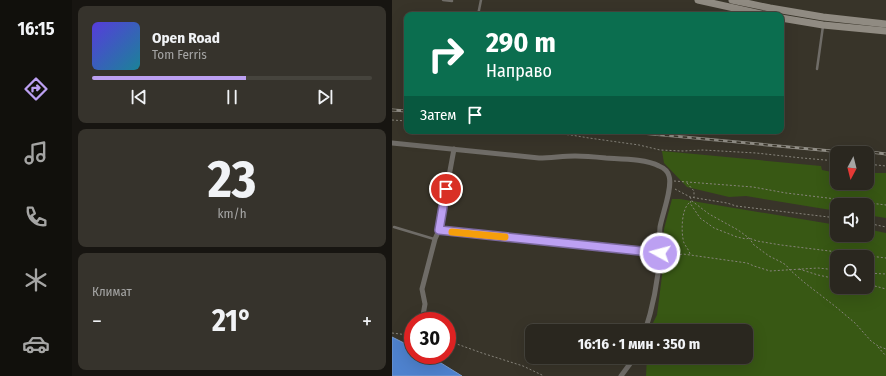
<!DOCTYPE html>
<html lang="ru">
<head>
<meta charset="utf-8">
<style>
  :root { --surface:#2a271f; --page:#36332c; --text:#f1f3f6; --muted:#a5a5a4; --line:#46443d; --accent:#bca0f2 }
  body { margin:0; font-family:"Fira Sans Condensed",sans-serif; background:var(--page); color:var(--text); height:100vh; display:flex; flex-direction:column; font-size:15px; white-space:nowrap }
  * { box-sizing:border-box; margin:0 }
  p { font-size:13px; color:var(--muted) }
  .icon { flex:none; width:22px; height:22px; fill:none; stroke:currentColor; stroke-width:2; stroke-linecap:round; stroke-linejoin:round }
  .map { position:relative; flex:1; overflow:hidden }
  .details { display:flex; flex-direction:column; gap:6px; padding:6px; background:#171511; width:320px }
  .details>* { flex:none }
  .top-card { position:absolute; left:12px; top:12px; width:380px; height:122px; border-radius:8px; box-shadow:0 4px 16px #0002,0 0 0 1px var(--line); background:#0b6e4f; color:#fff; overflow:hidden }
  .needle { width:26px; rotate:187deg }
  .tools { position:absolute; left:438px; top:146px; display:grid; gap:8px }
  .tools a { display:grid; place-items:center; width:44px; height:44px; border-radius:8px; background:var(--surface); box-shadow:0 4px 16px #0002,0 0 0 1px var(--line); font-size:20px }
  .speed { position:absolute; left:12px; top:312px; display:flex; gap:8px; font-size:20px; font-weight:700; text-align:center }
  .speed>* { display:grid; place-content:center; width:52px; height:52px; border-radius:50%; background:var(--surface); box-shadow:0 4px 16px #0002,0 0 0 1px var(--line); line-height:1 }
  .speed .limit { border:6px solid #d22; background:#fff; color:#111 }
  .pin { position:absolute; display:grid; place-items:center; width:34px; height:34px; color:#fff; margin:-17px; border:2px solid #fff; border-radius:50%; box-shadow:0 1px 4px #0007 }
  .me { position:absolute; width:44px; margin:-22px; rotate:277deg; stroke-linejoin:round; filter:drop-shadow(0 0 3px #0008) }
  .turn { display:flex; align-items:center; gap:14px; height:84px; padding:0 16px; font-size:18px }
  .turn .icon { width:52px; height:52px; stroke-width:2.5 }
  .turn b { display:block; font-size:28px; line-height:34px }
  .then { display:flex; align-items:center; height:38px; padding:0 16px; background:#0003; gap:8px; font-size:15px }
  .big { font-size:30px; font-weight:700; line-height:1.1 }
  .details .widget { flex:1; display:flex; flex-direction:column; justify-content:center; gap:6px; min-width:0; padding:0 14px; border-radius:8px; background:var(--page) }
  .details .dial { align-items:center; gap:0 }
  .dial b { font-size:52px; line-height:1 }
  .song { display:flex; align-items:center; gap:12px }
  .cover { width:48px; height:48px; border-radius:6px; background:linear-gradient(135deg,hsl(250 70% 55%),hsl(190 70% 35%)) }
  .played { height:4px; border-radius:2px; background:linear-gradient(90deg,var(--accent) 55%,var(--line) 55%) }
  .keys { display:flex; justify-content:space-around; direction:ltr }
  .heat { display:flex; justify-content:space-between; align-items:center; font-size:22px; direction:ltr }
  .trip { position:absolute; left:133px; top:324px; width:228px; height:40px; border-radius:8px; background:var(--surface); box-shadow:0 4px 16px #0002,0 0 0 1px var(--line); font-weight:700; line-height:40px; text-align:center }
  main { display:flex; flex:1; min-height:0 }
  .dock { display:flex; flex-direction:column; width:72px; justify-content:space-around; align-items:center; background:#11100c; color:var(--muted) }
  .dock .icon { width:28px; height:28px }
  .dock .on { color:var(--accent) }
  .dock b { font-size:18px; color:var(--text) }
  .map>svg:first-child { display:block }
  .green { fill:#385814; fill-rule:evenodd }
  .water { fill:#4e82ce; stroke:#769acd }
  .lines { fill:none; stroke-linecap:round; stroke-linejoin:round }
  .path { stroke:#87847b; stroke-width:1; stroke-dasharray:2 2; stroke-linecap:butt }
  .lane { stroke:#6f6c67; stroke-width:2.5 }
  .street { stroke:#6f6c67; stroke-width:5 }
  .secondary { stroke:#908b82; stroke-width:7 }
  .rail-casing { stroke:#928f87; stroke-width:3 }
  .rail { stroke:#383429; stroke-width:1.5; stroke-dasharray:4.5; stroke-linecap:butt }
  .route-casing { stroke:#7a689d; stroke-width:10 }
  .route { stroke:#bca0f2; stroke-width:7 }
  .slow { stroke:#f59e0b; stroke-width:7 }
</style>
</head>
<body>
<main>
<nav class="dock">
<b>16:15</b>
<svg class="icon on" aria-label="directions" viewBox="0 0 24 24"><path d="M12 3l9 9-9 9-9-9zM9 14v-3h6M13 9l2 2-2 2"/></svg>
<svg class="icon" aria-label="music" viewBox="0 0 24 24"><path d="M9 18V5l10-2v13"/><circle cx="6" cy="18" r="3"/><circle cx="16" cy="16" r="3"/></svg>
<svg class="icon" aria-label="phone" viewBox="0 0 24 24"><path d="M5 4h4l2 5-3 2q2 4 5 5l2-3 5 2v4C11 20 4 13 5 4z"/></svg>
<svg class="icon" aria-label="climate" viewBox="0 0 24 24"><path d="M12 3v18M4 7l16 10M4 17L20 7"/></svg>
<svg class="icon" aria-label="car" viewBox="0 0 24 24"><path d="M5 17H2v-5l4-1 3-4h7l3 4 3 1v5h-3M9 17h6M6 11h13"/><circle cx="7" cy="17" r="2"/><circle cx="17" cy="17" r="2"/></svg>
</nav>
<section class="details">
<div class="widget">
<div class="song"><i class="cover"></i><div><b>Open Road</b><p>Tom Ferris</p></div></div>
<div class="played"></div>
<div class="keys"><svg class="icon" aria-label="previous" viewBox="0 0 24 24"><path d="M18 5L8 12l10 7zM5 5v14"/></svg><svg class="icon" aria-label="pause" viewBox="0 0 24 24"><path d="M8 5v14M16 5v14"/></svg><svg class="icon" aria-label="next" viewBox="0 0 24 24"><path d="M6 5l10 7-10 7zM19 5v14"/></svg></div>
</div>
<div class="widget dial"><b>23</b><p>km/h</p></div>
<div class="widget"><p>Климат</p>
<div class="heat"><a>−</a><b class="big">21°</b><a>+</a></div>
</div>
</section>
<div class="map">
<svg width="494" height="376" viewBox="0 0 494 376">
  <rect width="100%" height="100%" fill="#383429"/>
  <g class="green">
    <path d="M 270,151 L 429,166 L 430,170 L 445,173 L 445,183 L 475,183 L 475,173 L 494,173 L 494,218 L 475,215 L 475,205 L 445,205 L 445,211 L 354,196 L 337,197 L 295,187 L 272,163 Z"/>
    <path d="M 280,199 L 288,199 L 445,225 L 445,235 L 475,235 L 475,229 L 494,233 L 494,376 L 254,376 L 255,357 L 354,357 L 354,331 L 257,331 L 265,315 L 272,260 L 271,245 L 272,229 ZM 445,257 L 475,257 L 475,287 L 445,287 Z"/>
  </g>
  <path class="water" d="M 0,337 L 16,345 L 16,346 L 21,348 L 21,355 L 36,355 L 70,376 L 0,376 Z"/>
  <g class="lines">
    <g class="path">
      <path d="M 0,120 L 15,121"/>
      <path d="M 135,131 L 179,135 L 197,138 L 247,145 L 268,150 L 291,151 L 311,150 L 364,153 L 410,158 L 445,161"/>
      <path d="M 475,164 L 494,166"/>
      <path d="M 282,181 L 361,187 L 394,193 L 494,205"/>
      <path d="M 295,183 L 302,191 L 302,197"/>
      <path d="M 283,189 L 298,197 L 335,203 L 344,206 L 445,218"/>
      <path d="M 298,197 L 300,201 L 317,214 L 346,230 L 357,238 L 362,245 L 377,256 L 389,262 L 394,265 L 398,270 L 413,283 L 444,307 L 463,323 L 479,341 L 486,346 L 494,349"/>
      <path d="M 299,201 L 298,203 L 308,218 L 322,228 L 345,237 L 354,239 L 357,238 L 365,241 L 389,245 L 494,258"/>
      <path d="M 297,203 C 289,210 289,234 292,243 C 294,247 297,250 298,254"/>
      <path d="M 475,223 L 494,227"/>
      <path d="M 273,254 L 278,257 L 286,255 L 291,254 L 355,263 L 362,266 L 378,271 L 426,268 L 445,270"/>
      <path d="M 407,269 L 426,275 L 445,279"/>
      <path d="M 475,273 L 494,274"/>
      <path d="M 475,284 L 494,289"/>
      <path d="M 0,333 L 16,335 L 21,333"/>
      <path d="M 62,343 L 90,353 L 131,366 L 152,376"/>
      <path d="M 486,347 L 494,356"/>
    </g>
    <g class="lane">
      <path d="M 51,0 L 60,1"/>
      <path d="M 86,15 L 89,0"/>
      <path d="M 425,69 L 431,26"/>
      <path d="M 2,227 L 42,239"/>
      <path d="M 55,340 L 58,341"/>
    </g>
    <g class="street">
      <path d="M 0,143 L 147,158 C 159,158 171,156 183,156 C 193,156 204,157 214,158 C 229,159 254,159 267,166 C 272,168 276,172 277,176 C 281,187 270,215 268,227 C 267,236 269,244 268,254 C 266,279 261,307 253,331"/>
      <path d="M 62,149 L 47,230 L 268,253"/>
      <path d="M 30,321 L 33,304 L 30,289 L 43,239 L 47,230"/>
      <path d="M 229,376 L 243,357"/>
    </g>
    <g class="secondary">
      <path d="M 306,0 L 374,15"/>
      <path d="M 340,0 L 378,8 L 431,17 L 494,24"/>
      <path d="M 389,18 L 431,25 L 494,31"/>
    </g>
    <defs>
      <g id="rail">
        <path d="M 0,110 L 15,111"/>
        <path d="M 228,131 L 461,153"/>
        <path d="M 456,149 L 494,154"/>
      </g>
    </defs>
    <use href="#rail" class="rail-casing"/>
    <use href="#rail" class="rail"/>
  </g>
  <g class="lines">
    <defs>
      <path id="route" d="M 54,189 L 47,230 L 268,253"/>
    </defs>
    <use href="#route" class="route-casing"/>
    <use href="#route" class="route"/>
    <path class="slow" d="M 60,232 L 113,237"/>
  </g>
</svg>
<div class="tools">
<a><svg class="needle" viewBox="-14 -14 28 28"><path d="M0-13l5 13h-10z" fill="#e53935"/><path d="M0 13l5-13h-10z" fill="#a5a5a4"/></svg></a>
<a><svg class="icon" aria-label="sound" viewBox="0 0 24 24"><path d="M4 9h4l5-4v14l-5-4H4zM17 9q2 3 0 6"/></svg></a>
<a><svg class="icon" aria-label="search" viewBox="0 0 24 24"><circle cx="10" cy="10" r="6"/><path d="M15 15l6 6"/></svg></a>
</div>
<div class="speed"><div class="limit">30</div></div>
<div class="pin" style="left:54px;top:189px;background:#d93025"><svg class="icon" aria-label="arrive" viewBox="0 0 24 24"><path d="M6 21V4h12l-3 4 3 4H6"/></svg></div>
<svg class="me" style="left:268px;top:253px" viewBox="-20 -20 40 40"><circle r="17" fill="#bca0f2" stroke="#fff" stroke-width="3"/><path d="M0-11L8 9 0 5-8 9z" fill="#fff"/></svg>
<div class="trip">16:16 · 1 мин · 350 m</div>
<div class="top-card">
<div class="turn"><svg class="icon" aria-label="right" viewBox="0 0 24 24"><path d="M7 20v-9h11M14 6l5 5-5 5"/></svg><div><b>290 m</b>Направо</div></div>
<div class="then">Затем<svg class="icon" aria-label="arrive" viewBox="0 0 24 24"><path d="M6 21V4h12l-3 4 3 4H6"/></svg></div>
</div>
</div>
</main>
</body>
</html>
